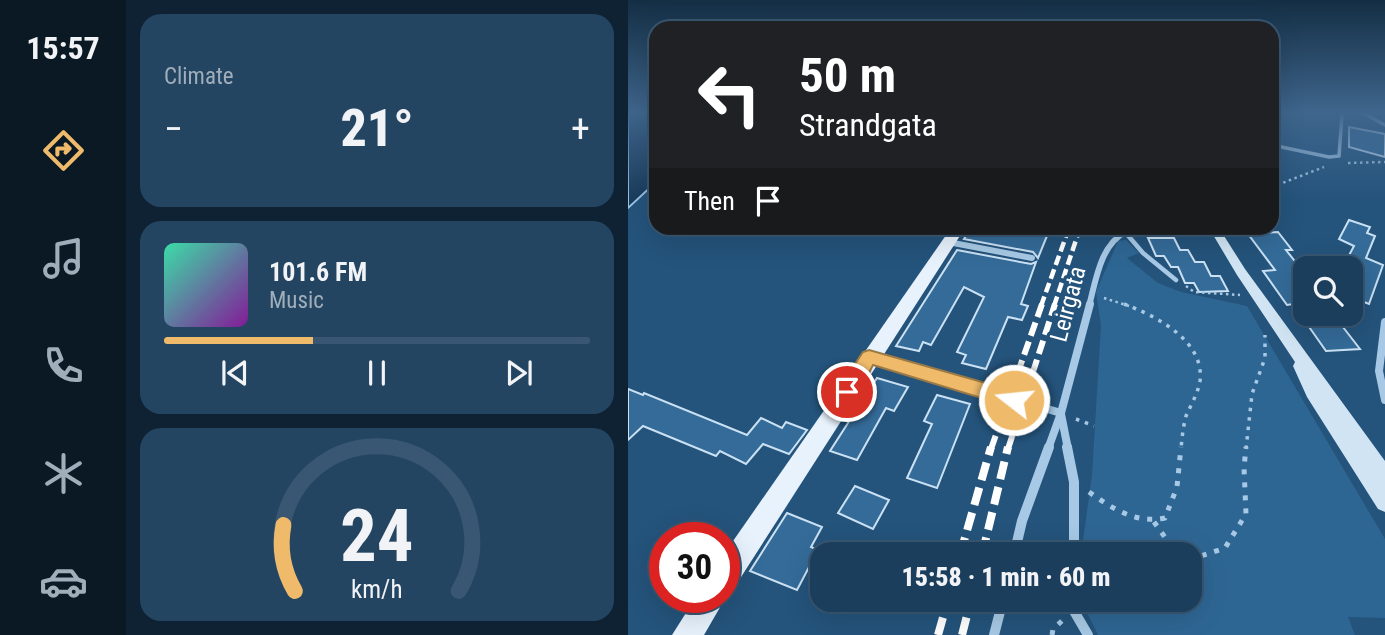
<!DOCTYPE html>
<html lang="en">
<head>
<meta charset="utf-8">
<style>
  :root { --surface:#1b3e5c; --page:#244562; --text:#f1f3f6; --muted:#a0aebb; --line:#395772; --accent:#efbb6b }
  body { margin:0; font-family:"Roboto Condensed",sans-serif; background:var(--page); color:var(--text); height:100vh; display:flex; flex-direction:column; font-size:26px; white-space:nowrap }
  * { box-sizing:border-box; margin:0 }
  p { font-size:23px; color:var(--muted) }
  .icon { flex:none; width:38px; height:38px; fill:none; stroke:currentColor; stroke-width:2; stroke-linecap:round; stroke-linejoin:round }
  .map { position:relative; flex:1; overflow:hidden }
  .side { display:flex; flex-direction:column; gap:14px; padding:14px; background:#0f2233; width:502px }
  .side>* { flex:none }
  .top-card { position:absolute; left:21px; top:21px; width:630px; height:214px; border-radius:21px; box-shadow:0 7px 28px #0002,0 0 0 2px var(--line); background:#202124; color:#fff; overflow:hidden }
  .tools { position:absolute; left:665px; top:256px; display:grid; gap:14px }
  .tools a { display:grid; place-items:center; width:70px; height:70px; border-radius:14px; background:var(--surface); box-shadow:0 7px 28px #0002,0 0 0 2px var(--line); font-size:35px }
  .speed { position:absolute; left:21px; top:522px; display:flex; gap:14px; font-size:35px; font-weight:700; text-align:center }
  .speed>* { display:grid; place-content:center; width:91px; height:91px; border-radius:50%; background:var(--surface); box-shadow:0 7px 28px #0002,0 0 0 2px var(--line); line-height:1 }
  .speed .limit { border:10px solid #d22; background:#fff; color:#111 }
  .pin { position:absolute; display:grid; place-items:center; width:60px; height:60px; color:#fff; margin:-30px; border:4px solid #fff; border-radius:50%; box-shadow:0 2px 7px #0007 }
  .me { position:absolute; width:77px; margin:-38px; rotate:286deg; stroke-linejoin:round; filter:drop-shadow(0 0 5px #0008) }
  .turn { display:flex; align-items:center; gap:24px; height:147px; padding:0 35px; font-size:32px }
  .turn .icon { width:91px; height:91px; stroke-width:2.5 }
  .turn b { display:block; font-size:49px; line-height:60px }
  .then { display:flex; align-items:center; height:66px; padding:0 35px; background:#0003; gap:14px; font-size:26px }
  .big { font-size:52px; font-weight:800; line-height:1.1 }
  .side .card { flex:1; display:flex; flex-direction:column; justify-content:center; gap:10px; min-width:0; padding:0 24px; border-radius:21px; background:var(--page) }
  .side .dial { align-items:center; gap:0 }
  .dial svg { height:182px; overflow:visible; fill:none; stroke:var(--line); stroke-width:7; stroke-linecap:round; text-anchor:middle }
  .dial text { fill:var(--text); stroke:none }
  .song { display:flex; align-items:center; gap:21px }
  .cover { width:84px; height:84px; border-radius:10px; background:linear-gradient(135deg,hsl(160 70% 55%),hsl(290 70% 35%)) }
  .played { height:7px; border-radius:4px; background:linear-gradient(90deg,var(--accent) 35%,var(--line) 35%) }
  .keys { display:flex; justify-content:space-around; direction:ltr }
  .heat { display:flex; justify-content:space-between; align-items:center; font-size:38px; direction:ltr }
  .trip { position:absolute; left:182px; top:542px; width:392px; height:70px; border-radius:21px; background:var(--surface); box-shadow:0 7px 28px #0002,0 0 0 2px var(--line); font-weight:800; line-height:70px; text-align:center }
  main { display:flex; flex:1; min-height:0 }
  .menu { display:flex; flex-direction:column; width:126px; justify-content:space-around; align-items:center; background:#0b1925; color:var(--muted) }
  .menu .icon { width:49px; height:49px }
  .menu .selected { color:var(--accent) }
  .menu b { font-size:32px; color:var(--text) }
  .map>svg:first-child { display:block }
  .green { fill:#2e6693 }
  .water { fill:#193c5b; stroke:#9bc5e5; stroke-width:2 }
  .building { fill:#346b98; stroke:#cae1f4; stroke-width:2 }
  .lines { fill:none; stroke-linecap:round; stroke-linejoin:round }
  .path-far2 { stroke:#a7c9e5; stroke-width:2.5; stroke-dasharray:2.5 3.5; stroke-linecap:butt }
  .path-far1 { stroke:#a7c9e5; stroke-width:3.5; stroke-dasharray:3.5 6; stroke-linecap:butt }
  .path { stroke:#a7c9e5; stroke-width:5; stroke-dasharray:5 8; stroke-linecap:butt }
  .lane-far1 { stroke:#a7c9e5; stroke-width:3.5 }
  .lane { stroke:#a7c9e5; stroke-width:4.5 }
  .street-far2 { stroke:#a7c9e5; stroke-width:6 }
  .street-far1 { stroke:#a7c9e5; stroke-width:8 }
  .street { stroke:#a7c9e5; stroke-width:10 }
  .secondary { fill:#d0e4f4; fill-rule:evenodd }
  .primary { fill:#e7f2fc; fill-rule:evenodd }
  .rail-far2 { stroke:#fff; stroke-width:4.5; stroke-dasharray:10 4.5; stroke-linecap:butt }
  .rail-far1 { stroke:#fff; stroke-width:6; stroke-dasharray:14 6; stroke-linecap:butt }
  .rail { stroke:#fff; stroke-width:8; stroke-dasharray:18 8; stroke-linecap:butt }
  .route { fill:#efbb6b; stroke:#9b7a46; stroke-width:2 }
  .labels { text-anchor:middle; stroke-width:7; stroke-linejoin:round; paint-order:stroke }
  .street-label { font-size:24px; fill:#fff; stroke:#24537b }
</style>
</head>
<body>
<main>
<nav class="menu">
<b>15:57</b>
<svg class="icon selected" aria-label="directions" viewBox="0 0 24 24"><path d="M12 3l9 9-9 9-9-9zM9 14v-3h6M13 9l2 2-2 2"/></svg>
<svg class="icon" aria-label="music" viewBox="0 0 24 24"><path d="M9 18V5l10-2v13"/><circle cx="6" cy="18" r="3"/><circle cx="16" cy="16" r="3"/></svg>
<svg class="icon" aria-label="phone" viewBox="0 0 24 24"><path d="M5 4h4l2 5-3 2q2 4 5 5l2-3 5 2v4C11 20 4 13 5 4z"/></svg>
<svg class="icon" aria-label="climate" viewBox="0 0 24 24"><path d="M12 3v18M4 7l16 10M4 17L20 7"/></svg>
<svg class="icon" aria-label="car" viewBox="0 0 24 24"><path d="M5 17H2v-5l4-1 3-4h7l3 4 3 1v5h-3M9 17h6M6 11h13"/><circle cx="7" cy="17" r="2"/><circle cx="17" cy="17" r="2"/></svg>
</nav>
<section class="side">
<div class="card"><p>Climate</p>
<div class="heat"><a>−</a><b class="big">21°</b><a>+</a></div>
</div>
<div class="card">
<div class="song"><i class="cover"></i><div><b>101.6 FM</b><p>Music</p></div></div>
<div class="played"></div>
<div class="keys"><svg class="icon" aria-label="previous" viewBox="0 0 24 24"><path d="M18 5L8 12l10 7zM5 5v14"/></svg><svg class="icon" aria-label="pause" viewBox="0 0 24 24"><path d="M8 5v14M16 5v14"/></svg><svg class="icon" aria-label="next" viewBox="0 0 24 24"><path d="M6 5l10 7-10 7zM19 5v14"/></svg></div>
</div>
<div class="card dial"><svg viewBox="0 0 100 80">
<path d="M14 69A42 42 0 1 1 86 69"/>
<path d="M14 69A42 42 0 0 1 9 40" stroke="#efbb6b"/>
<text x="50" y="56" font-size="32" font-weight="700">24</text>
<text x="50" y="72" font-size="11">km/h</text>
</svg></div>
</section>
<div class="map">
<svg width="757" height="635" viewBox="0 0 757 635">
  <rect width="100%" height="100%" fill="#24537b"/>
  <path class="green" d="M 498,240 L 511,253 L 499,258 L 530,283 L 553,292 L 619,306 L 757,539 L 757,618 L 720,617 L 727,635 L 470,635 L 453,600 L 562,600 L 562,555 L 453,555 L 464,475 L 473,325 L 468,292 L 490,241 Z"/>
  <path class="water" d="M 0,112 L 28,112 L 28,182 L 0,208 Z"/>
  <g class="building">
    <path d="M 721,127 L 757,134 L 757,157 L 721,147 Z"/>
    <path d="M 721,220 L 742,227 L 739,233 L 747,236 L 738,258 L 755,265 L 741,304 L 723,297 L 723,268 L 719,267 L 721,262 L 718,261 L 726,246 L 711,239 Z"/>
    <path d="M 343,228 L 404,228 L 421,231 L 410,258 L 405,252 L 336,239 Z"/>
    <path d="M 650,232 L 664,250 L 658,250 L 677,274 L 677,313 L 704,313 L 732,349 L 698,351 L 665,304 L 659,305 L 635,271 L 647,270 L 620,234 Z"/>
    <path d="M 520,238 L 546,238 L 552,250 L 560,250 L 567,262 L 576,262 L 583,276 L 592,276 L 600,291 L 571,292 L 566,283 L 557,283 L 550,267 L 543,267 L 536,256 L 528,256 Z"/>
    <path d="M 329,250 L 403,264 L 408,262 L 393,304 L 400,306 L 394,320 L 380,317 L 358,369 L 334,363 L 338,355 L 329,352 L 356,297 L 336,287 L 303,345 L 295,342 L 291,351 L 268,346 Z"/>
    <path d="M 249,378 L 280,387 L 266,411 L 258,408 L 229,460 L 202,451 Z"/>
    <path d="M 0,389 L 15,395 L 16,393 L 119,435 L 133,418 L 154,428 L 158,422 L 179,430 L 161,454 L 135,444 L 118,464 L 92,451 L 88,456 L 15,426 L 0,440 Z"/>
    <path d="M 309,395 L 342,404 L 309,488 L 279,478 L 304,424 L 296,421 Z"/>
    <path d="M 227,486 L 261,500 L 245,529 L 210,513 Z"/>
    <path d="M 159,513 L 194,527 L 183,547 L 190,550 L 169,590 L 122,571 Z"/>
  </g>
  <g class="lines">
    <g class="path-far2">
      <path d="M 720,163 L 757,162"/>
      <path d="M 644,187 L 696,167"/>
      <path d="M 558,286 L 566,292 L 612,295"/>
      <path d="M 476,298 L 501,306"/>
    </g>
    <g class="path-far1">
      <path d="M 496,304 C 526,315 577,340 572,381 C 570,393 563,405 558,416 C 555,427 554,438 553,449"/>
      <path d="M 448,419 L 466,426"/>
      <path d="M 618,449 L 624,394 L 637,358 L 637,335"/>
    </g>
    <g class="path">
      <path d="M 461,492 C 484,508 507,524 537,518 L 549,487 L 553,447"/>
      <path d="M 526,522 L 544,547 L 561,555"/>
      <path d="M 562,555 L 567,558 L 597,548 L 618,514 L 616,468 L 618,447"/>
      <path d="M 424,635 L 425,629 L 436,619"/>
    </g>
    <g class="lane-far1">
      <path d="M 733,112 L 757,125"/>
      <path d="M 644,145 L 701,157 L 711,156 L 714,115"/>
    </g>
    <path class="lane" d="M 497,228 L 497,232 L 515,253 L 548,280"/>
    <g class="street-far2">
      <path d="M 320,242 L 404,258"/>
      <path d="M 461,306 C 468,280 472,246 497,232"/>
    </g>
    <g class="street-far1">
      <path d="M 757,322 L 751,371 L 757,400"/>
      <path d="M 246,358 L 433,413"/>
      <path d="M 433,414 L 440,449"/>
      <path d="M 420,449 L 433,413 L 462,304"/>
    </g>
    <g class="street">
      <path d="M 439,447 L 446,482 L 446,555"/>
      <path d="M 386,555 L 394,521 L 421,447"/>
      <path d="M 446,600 L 446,611 L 460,635"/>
      <path d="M 366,635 L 375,600"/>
    </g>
    <path class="secondary" d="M 581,228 L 591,228 L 617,269 L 757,461 L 757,512 L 750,509 L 679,397 L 665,366 L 667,362 L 609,275 Z"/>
    <g class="primary">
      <path d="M 323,228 L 337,228 L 106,588 L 96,591 L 96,554 Z"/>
      <path d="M 96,593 L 98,597 L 76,635 L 44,635 L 68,597 L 96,597 Z"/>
    </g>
    <g class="rail-far2">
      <path d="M 413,306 L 441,228"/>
      <path d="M 426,306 L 452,228"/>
    </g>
    <g class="rail-far1">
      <path d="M 363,449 L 414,304"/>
      <path d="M 380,449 L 427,304"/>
    </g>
    <g class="rail">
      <path d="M 332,555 L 363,447"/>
      <path d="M 354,555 L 380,447"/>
      <path d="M 310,635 L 320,600"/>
      <path d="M 334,635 L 343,600"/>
    </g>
  </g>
  <linearGradient id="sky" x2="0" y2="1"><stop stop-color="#142e44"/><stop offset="0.56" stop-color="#3f668d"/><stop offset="1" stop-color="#3f668d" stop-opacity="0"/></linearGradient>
  <rect width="757" height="201" fill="url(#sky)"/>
  <path class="route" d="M 241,350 L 386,391 L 392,394 L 395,400 L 392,405 L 386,408 L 245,365 C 238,378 229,403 212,397 L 209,392 L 212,386 L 235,352 Z"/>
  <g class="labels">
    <g class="street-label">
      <text transform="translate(440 304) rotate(-75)" y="8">Leirgata</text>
    </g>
  </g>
</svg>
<div class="tools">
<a><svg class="icon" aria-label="search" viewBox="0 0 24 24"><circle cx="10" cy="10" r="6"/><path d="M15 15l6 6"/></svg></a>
</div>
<div class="speed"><div class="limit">30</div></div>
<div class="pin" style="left:219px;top:392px;background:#d93025"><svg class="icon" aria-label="arrive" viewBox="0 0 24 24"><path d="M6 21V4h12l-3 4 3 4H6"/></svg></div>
<svg class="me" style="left:386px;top:400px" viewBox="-20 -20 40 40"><circle r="17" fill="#efbb6b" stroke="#fff" stroke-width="3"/><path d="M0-11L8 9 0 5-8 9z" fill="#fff"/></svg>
<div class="trip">15:58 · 1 min · 60 m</div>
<div class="top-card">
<div class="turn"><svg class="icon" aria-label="left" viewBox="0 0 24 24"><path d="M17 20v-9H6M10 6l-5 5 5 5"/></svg><div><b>50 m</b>Strandgata</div></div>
<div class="then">Then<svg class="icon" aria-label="arrive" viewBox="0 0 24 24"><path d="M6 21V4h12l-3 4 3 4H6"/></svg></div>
</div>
</div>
</main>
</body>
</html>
